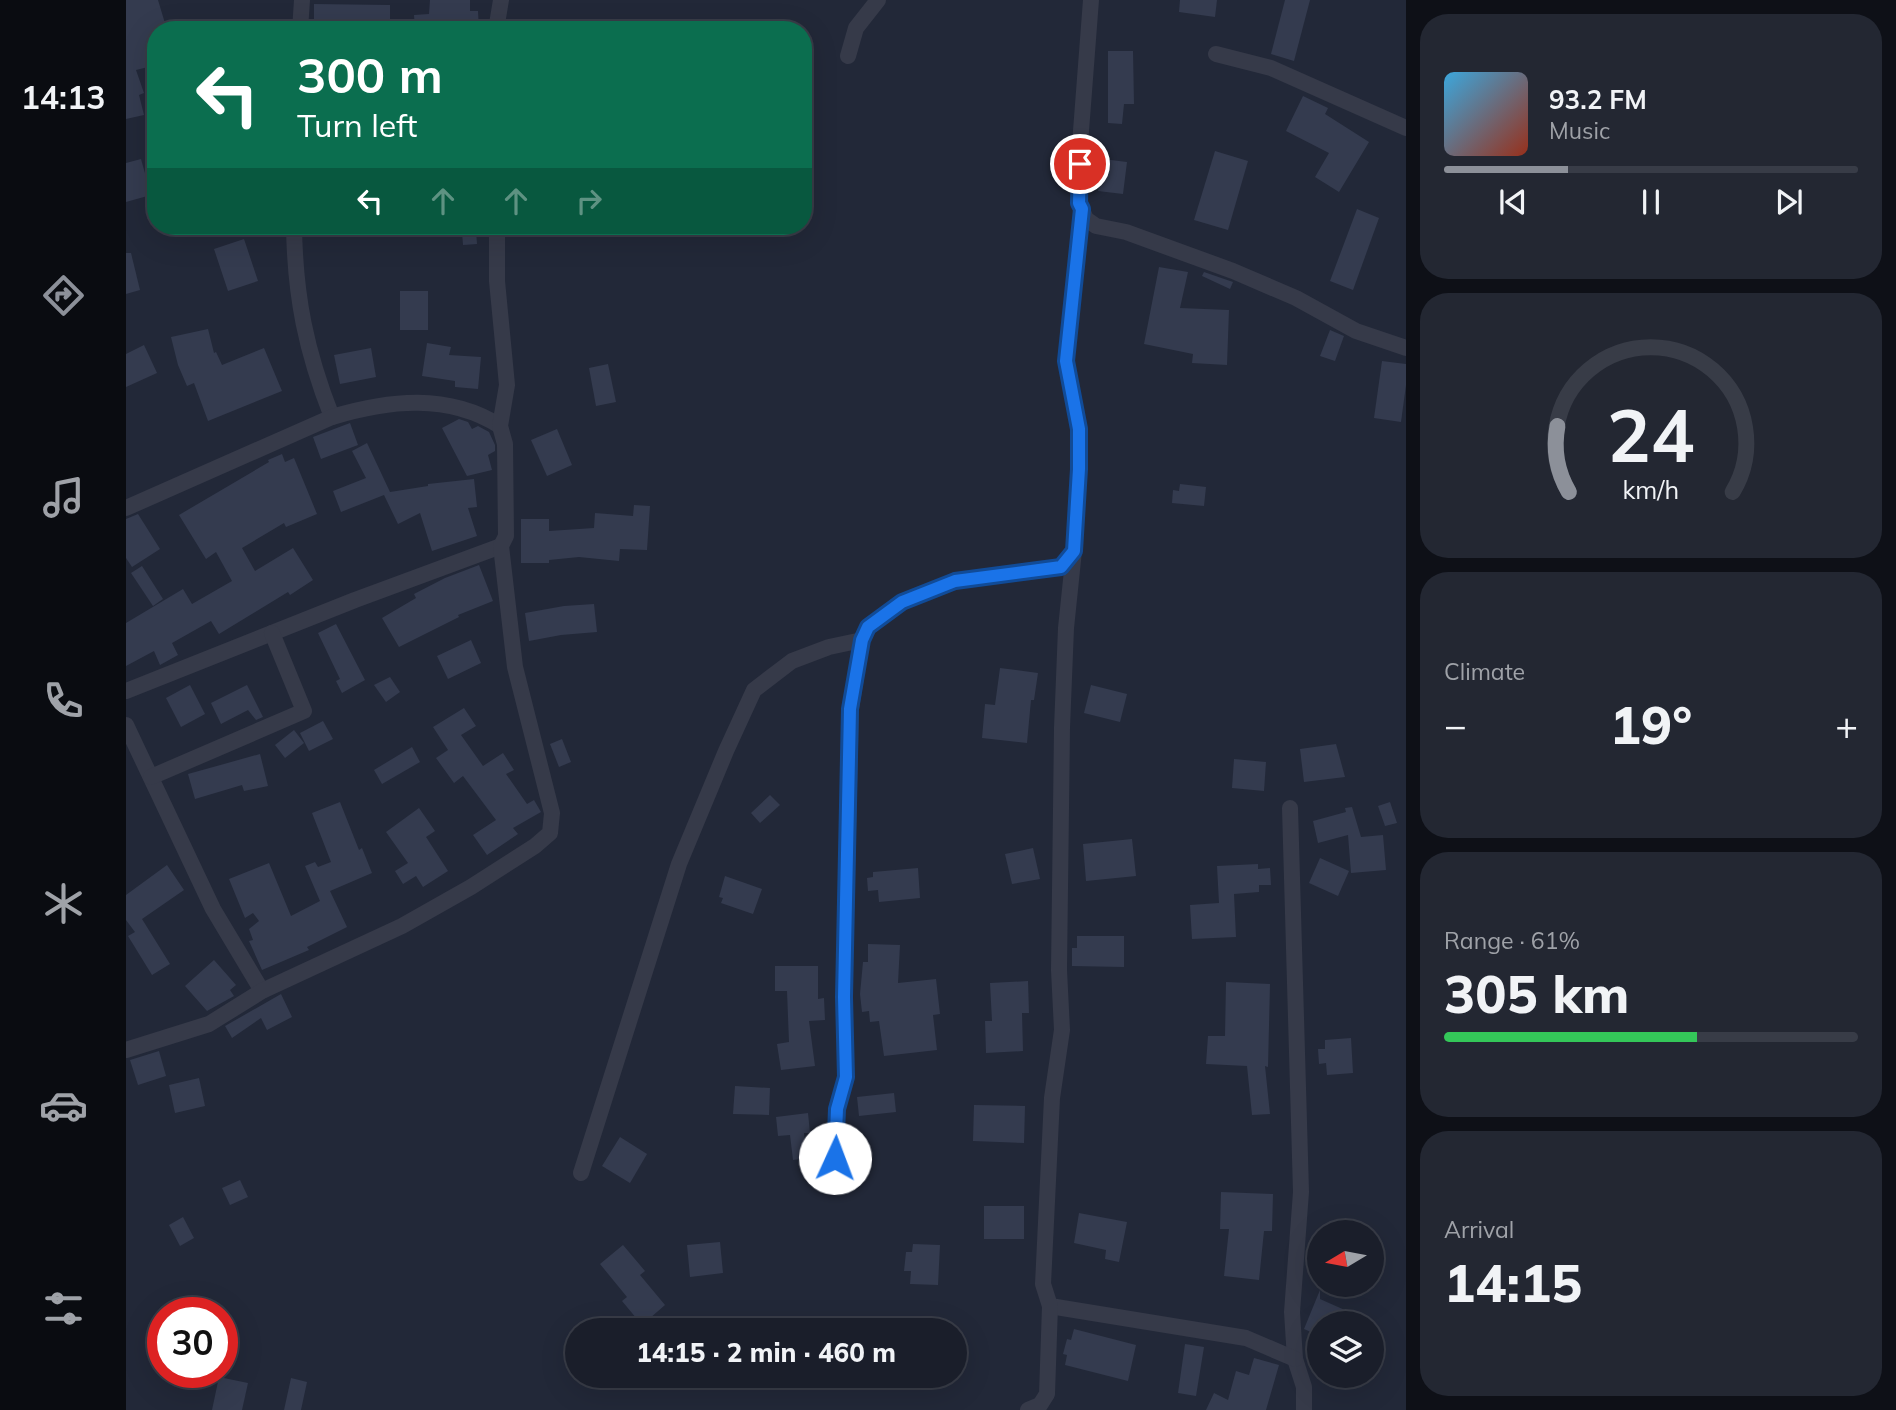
<!DOCTYPE html>
<html lang="en">
<head>
<meta charset="utf-8">
<style>
  :root { --surface:#1a1e2a; --page:#232732; --text:#f1f3f6; --muted:#9fa2a8; --line:#383c47; --accent:#8c9099 }
  body { margin:0; font-family:Mulish,sans-serif; background:var(--page); color:var(--text); height:100vh; display:flex; flex-direction:column; font-size:26px; white-space:nowrap }
  * { box-sizing:border-box; margin:0 }
  p { font-size:23px; color:var(--muted) }
  .icon { flex:none; width:38px; height:38px; fill:none; stroke:currentColor; stroke-width:2; stroke-linecap:round; stroke-linejoin:round }
  .map { position:relative; flex:1; overflow:hidden }
  .details { display:flex; flex-direction:column; gap:14px; padding:14px; background:#0e1017; width:490px }
  .details>* { flex:none }
  .guide { position:absolute; left:21px; top:21px; width:665px; height:214px; border-radius:28px; box-shadow:0 7px 28px #0002,0 0 0 2px var(--line); background:#0b6e4f; color:#fff; overflow:hidden }
  .needle { width:46px; rotate:260deg }
  .controls { position:absolute; left:1181px; top:1220px; display:grid; gap:14px }
  .controls a { display:grid; place-items:center; width:77px; height:77px; border-radius:50%; background:var(--surface); box-shadow:0 7px 28px #0002,0 0 0 2px var(--line); font-size:35px }
  .speed { position:absolute; left:21px; top:1297px; display:flex; gap:14px; font-size:35px; font-weight:700; text-align:center }
  .speed>* { display:grid; place-content:center; width:91px; height:91px; border-radius:50%; background:var(--surface); box-shadow:0 7px 28px #0002,0 0 0 2px var(--line); line-height:1 }
  .speed .limit { border:10px solid #d22; background:#fff; color:#111 }
  .pin { position:absolute; display:grid; place-items:center; width:60px; height:60px; color:#fff; margin:-30px; border:4px solid #fff; border-radius:50%; box-shadow:0 2px 7px #0007 }
  .me { position:absolute; width:77px; margin:-38px; rotate:2deg; stroke-linejoin:round; filter:drop-shadow(0 0 5px #0008) }
  .turn { display:flex; align-items:center; gap:24px; height:147px; padding:0 35px; font-size:32px }
  .turn .icon { width:91px; height:91px; stroke-width:2.5 }
  .turn b { display:block; font-size:49px; line-height:60px }
  .lanes { display:flex; align-items:center; height:66px; padding:0 35px; background:#0003; justify-content:center; gap:35px; direction:ltr }
  .lanes .off { opacity:.35 }
  .big { font-size:52px; font-weight:800; line-height:1.1 }
  .details .card { flex:1; display:flex; flex-direction:column; justify-content:center; gap:10px; min-width:0; padding:0 24px; border-radius:28px; background:var(--page) }
  .details .dial { align-items:center; gap:0 }
  .dial svg { height:182px; overflow:visible; fill:none; stroke:var(--line); stroke-width:7; stroke-linecap:round; text-anchor:middle }
  .dial text { fill:var(--text); stroke:none }
  .song { display:flex; align-items:center; gap:21px }
  .cover { width:84px; height:84px; border-radius:10px; background:linear-gradient(135deg,hsl(200 70% 55%),hsl(10 70% 35%)) }
  .played { height:7px; border-radius:4px; background:linear-gradient(90deg,var(--accent) 30%,var(--line) 30%) }
  .keys { display:flex; justify-content:space-around; direction:ltr }
  .heat { display:flex; justify-content:space-between; align-items:center; font-size:38px; direction:ltr }
  .charge { height:10px; border-radius:5px; background:linear-gradient(90deg,#34c759 61%,var(--line) 0) }
  .trip { position:absolute; left:439px; top:1318px; width:402px; height:70px; border-radius:35px; background:var(--surface); box-shadow:0 7px 28px #0002,0 0 0 2px var(--line); font-weight:800; line-height:70px; text-align:center }
  main { display:flex; flex:1; min-height:0 }
  .menu { display:flex; flex-direction:column; width:126px; justify-content:space-around; align-items:center; background:#0a0c11; color:var(--muted) }
  .menu .icon { width:49px; height:49px }
  .menu .on { color:var(--accent) }
  .menu b { font-size:32px; color:var(--text) }
  .map>svg:first-child { display:block }
  .building { fill:#343b4f }
  .lines { fill:none; stroke-linecap:round; stroke-linejoin:round }
  .minor { stroke:#363a49; stroke-width:16 }
  .route-casing { stroke:#114b97; stroke-width:18 }
  .route { stroke:#1a73e8; stroke-width:12 }
</style>
</head>
<body>
<main>
<nav class="menu">
<b>14:13</b>
<svg class="icon on" aria-label="directions" viewBox="0 0 24 24"><path d="M12 3l9 9-9 9-9-9zM9 14v-3h6M13 9l2 2-2 2"/></svg>
<svg class="icon" aria-label="music" viewBox="0 0 24 24"><path d="M9 18V5l10-2v13"/><circle cx="6" cy="18" r="3"/><circle cx="16" cy="16" r="3"/></svg>
<svg class="icon" aria-label="phone" viewBox="0 0 24 24"><path d="M5 4h4l2 5-3 2q2 4 5 5l2-3 5 2v4C11 20 4 13 5 4z"/></svg>
<svg class="icon" aria-label="climate" viewBox="0 0 24 24"><path d="M12 3v18M4 7l16 10M4 17L20 7"/></svg>
<svg class="icon" aria-label="car" viewBox="0 0 24 24"><path d="M5 17H2v-5l4-1 3-4h7l3 4 3 1v5h-3M9 17h6M6 11h13"/><circle cx="7" cy="17" r="2"/><circle cx="17" cy="17" r="2"/></svg>
<svg class="icon" aria-label="filters" viewBox="0 0 24 24"><path d="M4 7h16M4 17h16"/><circle cx="9" cy="7" r="2"/><circle cx="15" cy="17" r="2"/></svg>
</nav>
<div class="map">
<svg width="1280" height="1410" viewBox="0 0 1280 1410">
  <rect width="100%" height="100%" fill="#222838"/>
  <g class="building">
    <path d="M 0,0 L 32,0 L 41,30 L 30,30 L 30,65 L 10,70 L 18,93 L 13,95 L 18,115 L 0,119 Z"/>
    <path d="M 304,0 L 344,0 L 344,11 L 352,11 L 353,30 L 289,30 L 288,15 L 303,14 Z"/>
    <path d="M 1054,0 L 1091,0 L 1089,17 L 1053,12 Z"/>
    <path d="M 1159,0 L 1184,0 L 1168,61 L 1145,54 Z"/>
    <path d="M 188,4 L 264,5 L 264,30 L 188,30 Z"/>
    <path d="M 982,51 L 1007,51 L 1008,104 L 998,104 L 996,124 L 982,123 Z"/>
    <path d="M 1177,96 L 1202,108 L 1199,114 L 1243,142 L 1213,192 L 1189,177 L 1203,153 L 1160,131 Z"/>
    <path d="M 1089,151 L 1122,161 L 1102,230 L 1068,220 Z"/>
    <path d="M 15,159 L 25,195 L 0,202 L 0,163 Z"/>
    <path d="M 977,159 L 1001,162 L 997,194 L 972,191 Z"/>
    <path d="M 1231,209 L 1253,218 L 1227,290 L 1204,281 Z"/>
    <path d="M 350,230 L 351,244 L 337,245 L 336,232 Z"/>
    <path d="M 118,239 L 132,281 L 102,291 L 88,249 Z"/>
    <path d="M 0,253 L 5,253 L 14,290 L 0,294 Z"/>
    <path d="M 1033,267 L 1062,272 L 1054,308 L 1103,310 L 1101,365 L 1066,363 L 1067,354 L 1018,344 Z"/>
    <path d="M 1078,272 L 1107,282 L 1104,289 L 1076,276 Z"/>
    <rect x="274" y="291" width="28" height="39"/>
    <path d="M 82,329 L 88,353 L 90,352 L 96,365 L 138,348 L 156,391 L 82,421 L 68,383 L 61,386 L 52,365 L 45,337 Z"/>
    <path d="M 1204,330 L 1218,336 L 1209,361 L 1194,356 Z"/>
    <path d="M 301,343 L 325,347 L 323,355 L 355,357 L 352,389 L 329,387 L 329,381 L 296,376 Z"/>
    <path d="M 18,345 L 31,373 L 0,387 L 0,354 Z"/>
    <path d="M 245,348 L 250,377 L 214,384 L 208,355 Z"/>
    <path d="M 1256,361 L 1280,364 L 1280,385 L 1275,422 L 1248,418 Z"/>
    <path d="M 482,364 L 490,402 L 470,406 L 463,368 Z"/>
    <path d="M 333,419 L 342,422 L 346,429 L 352,426 L 363,432 L 369,445 L 369,451 L 362,455 L 366,470 L 341,476 L 316,428 Z"/>
    <path d="M 224,423 L 232,445 L 195,459 L 187,437 Z"/>
    <path d="M 431,429 L 446,465 L 421,476 L 405,440 Z"/>
    <path d="M 241,443 L 264,492 L 302,486 L 302,484 L 348,479 L 351,507 L 342,508 L 351,536 L 306,551 L 294,513 L 272,524 L 258,495 L 215,512 L 207,491 L 240,478 L 226,451 Z"/>
    <path d="M 156,454 L 159,462 L 168,458 L 191,514 L 160,527 L 158,523 L 116,548 L 129,571 L 167,548 L 187,580 L 164,595 L 162,592 L 93,634 L 85,621 L 46,643 L 52,655 L 34,665 L 28,651 L 0,666 L 0,623 L 57,589 L 66,604 L 106,581 L 90,552 L 80,559 L 53,515 L 143,462 L 142,460 Z"/>
    <path d="M 1054,484 L 1080,487 L 1078,506 L 1046,503 L 1047,490 L 1053,491 Z"/>
    <path d="M 508,505 L 524,506 L 521,550 L 494,549 L 493,561 L 453,557 L 423,560 L 423,563 L 395,563 L 395,519 L 423,519 L 423,531 L 468,528 L 469,513 L 507,516 Z"/>
    <path d="M 12,514 L 34,549 L 6,567 L 0,558 L 0,519 Z"/>
    <path d="M 353,565 L 367,601 L 332,615 L 333,617 L 273,647 L 256,618 L 290,598 L 288,594 L 319,578 Z"/>
    <path d="M 16,566 L 37,599 L 27,606 L 5,573 Z"/>
    <path d="M 468,604 L 471,632 L 435,635 L 403,641 L 399,613 L 438,606 Z"/>
    <path d="M 210,624 L 239,680 L 216,693 L 210,681 L 214,679 L 192,633 Z"/>
    <path d="M 345,640 L 355,663 L 322,679 L 311,656 Z"/>
    <path d="M 874,668 L 912,673 L 908,700 L 905,700 L 901,743 L 856,738 L 859,704 L 869,705 Z"/>
    <path d="M 264,677 L 274,692 L 260,702 L 248,685 Z"/>
    <path d="M 64,685 L 79,714 L 55,727 L 40,698 Z"/>
    <path d="M 121,685 L 137,717 L 130,720 L 122,710 L 95,724 L 85,703 Z"/>
    <path d="M 965,685 L 1001,694 L 994,722 L 958,713 Z"/>
    <path d="M 338,708 L 350,726 L 335,735 L 357,766 L 377,753 L 388,770 L 380,774 L 401,804 L 408,800 L 415,812 L 387,828 L 392,834 L 361,855 L 347,835 L 370,820 L 337,776 L 328,783 L 310,758 L 322,750 L 307,727 Z"/>
    <path d="M 197,721 L 207,739 L 183,751 L 174,733 Z"/>
    <path d="M 168,730 L 178,743 L 159,758 L 149,745 Z"/>
    <path d="M 436,739 L 445,762 L 433,767 L 424,744 Z"/>
    <path d="M 1210,744 L 1219,777 L 1178,782 L 1174,749 Z"/>
    <path d="M 286,747 L 294,762 L 256,784 L 248,770 Z"/>
    <path d="M 134,754 L 142,786 L 118,791 L 116,785 L 69,799 L 62,774 Z"/>
    <path d="M 1108,759 L 1140,762 L 1138,791 L 1106,788 Z"/>
    <path d="M 644,795 L 654,805 L 634,823 L 625,813 Z"/>
    <path d="M 214,802 L 233,850 L 236,848 L 246,873 L 204,891 L 221,927 L 181,947 L 183,950 L 136,970 L 123,941 L 127,940 L 123,929 L 133,921 L 127,913 L 119,918 L 103,879 L 143,863 L 165,916 L 194,901 L 179,866 L 189,862 L 192,867 L 205,862 L 186,813 Z"/>
    <path d="M 1264,802 L 1271,823 L 1259,826 L 1252,806 Z"/>
    <path d="M 1226,807 L 1235,837 L 1257,835 L 1260,870 L 1225,873 L 1222,835 L 1192,843 L 1187,821 L 1220,812 L 1219,808 Z"/>
    <path d="M 293,808 L 309,831 L 300,837 L 322,871 L 297,887 L 290,876 L 277,884 L 269,871 L 282,863 L 260,832 Z"/>
    <path d="M 1006,839 L 1010,876 L 960,881 L 957,844 Z"/>
    <path d="M 907,848 L 914,879 L 886,884 L 879,854 Z"/>
    <path d="M 1194,858 L 1223,871 L 1212,896 L 1183,883 Z"/>
    <path d="M 1132,864 L 1132,869 L 1144,868 L 1145,885 L 1133,885 L 1133,892 L 1108,894 L 1110,937 L 1066,939 L 1064,905 L 1093,903 L 1091,866 Z"/>
    <path d="M 41,865 L 58,890 L 16,919 L 44,964 L 26,975 L 2,936 L 9,932 L 0,920 L 0,895 Z"/>
    <path d="M 792,868 L 794,898 L 753,902 L 752,890 L 742,891 L 741,878 L 747,877 L 747,872 Z"/>
    <path d="M 599,876 L 636,889 L 627,914 L 595,903 L 597,898 L 593,897 Z"/>
    <path d="M 951,936 L 998,936 L 998,967 L 946,966 L 946,948 L 951,948 Z"/>
    <path d="M 742,944 L 774,945 L 772,983 L 810,979 L 814,1014 L 807,1015 L 811,1050 L 758,1056 L 753,1021 L 744,1022 L 743,1011 L 736,1012 L 734,994 L 737,962 L 742,962 Z"/>
    <path d="M 88,960 L 110,985 L 104,990 L 108,996 L 81,1011 L 59,986 Z"/>
    <path d="M 649,966 L 692,966 L 692,999 L 698,998 L 699,1020 L 683,1021 L 689,1066 L 655,1070 L 651,1044 L 663,1042 L 661,991 L 649,991 Z"/>
    <path d="M 902,981 L 903,1013 L 896,1013 L 897,1051 L 860,1053 L 859,1021 L 866,1021 L 864,983 Z"/>
    <path d="M 1100,982 L 1144,984 L 1142,1067 L 1139,1066 L 1144,1114 L 1126,1115 L 1121,1066 L 1080,1064 L 1082,1036 L 1099,1036 Z"/>
    <path d="M 155,994 L 166,1017 L 141,1030 L 135,1018 L 106,1038 L 99,1026 Z"/>
    <path d="M 1225,1038 L 1227,1073 L 1201,1075 L 1200,1063 L 1193,1064 L 1192,1049 L 1199,1049 L 1199,1040 Z"/>
    <path d="M 33,1051 L 40,1076 L 12,1085 L 4,1060 Z"/>
    <path d="M 73,1078 L 79,1106 L 49,1113 L 43,1085 Z"/>
    <path d="M 609,1086 L 644,1088 L 643,1115 L 607,1114 Z"/>
    <path d="M 768,1093 L 770,1112 L 733,1116 L 731,1097 Z"/>
    <path d="M 848,1105 L 899,1106 L 898,1143 L 847,1141 Z"/>
    <path d="M 682,1113 L 684,1133 L 678,1133 L 681,1158 L 667,1160 L 664,1135 L 652,1136 L 650,1117 Z"/>
    <path d="M 494,1137 L 521,1154 L 504,1183 L 476,1166 Z"/>
    <path d="M 114,1180 L 122,1197 L 104,1205 L 96,1188 Z"/>
    <path d="M 1095,1192 L 1147,1194 L 1146,1231 L 1138,1231 L 1133,1280 L 1098,1276 L 1103,1229 L 1094,1229 Z"/>
    <rect x="858" y="1206" width="40" height="33"/>
    <path d="M 953,1213 L 1001,1222 L 993,1262 L 979,1259 L 980,1250 L 948,1243 Z"/>
    <path d="M 57,1217 L 68,1238 L 54,1246 L 43,1225 Z"/>
    <path d="M 594,1242 L 597,1273 L 564,1277 L 561,1245 Z"/>
    <path d="M 787,1244 L 814,1245 L 812,1285 L 784,1284 L 785,1271 L 778,1271 L 780,1252 L 786,1252 Z"/>
    <path d="M 497,1245 L 519,1271 L 514,1275 L 539,1305 L 516,1325 L 496,1301 L 501,1297 L 474,1264 Z"/>
    <path d="M 1194,1290 L 1194,1299 L 1248,1323 L 1194,1323 L 1194,1336 L 1178,1329 Z"/>
    <path d="M 948,1329 L 1010,1345 L 1002,1381 L 939,1365 L 941,1355 L 937,1354 L 941,1339 L 945,1340 Z"/>
    <path d="M 1059,1344 L 1078,1347 L 1070,1396 L 1052,1393 Z"/>
    <path d="M 1128,1358 L 1153,1365 L 1140,1410 L 1080,1410 L 1088,1393 L 1102,1400 L 1110,1371 L 1123,1375 Z"/>
    <path d="M 93,1377 L 122,1383 L 116,1410 L 86,1410 Z"/>
    <path d="M 165,1378 L 181,1382 L 175,1410 L 158,1410 Z"/>
  </g>
  <g class="lines">
    <g class="minor">
      <path d="M 965,0 L 954,144 L 953,203 L 960,219 L 970,226 L 1000,232 L 1107,271 L 1170,298 L 1230,331 L 1280,348"/>
      <path d="M 174,30 L 176,0"/>
      <path d="M 370,30 L 375,0"/>
      <path d="M 1090,54 L 1145,68 L 1280,128"/>
      <path d="M 722,56 L 730,28 L 752,0"/>
      <path d="M 168,226 C 169,297 180,351 206,417"/>
      <path d="M 0,508 L 206,417 C 263,400 322,393 374,426"/>
      <path d="M 0,691 L 229,600 L 375,546"/>
      <path d="M 0,725 L 87,909 L 136,991"/>
      <path d="M 25,777 L 178,711 L 146,633"/>
      <path d="M 1164,808 L 1175,1192 L 1166,1312 L 1169,1359 L 1178,1387 L 1178,1410"/>
      <path d="M 0,1050 L 83,1024 L 136,991 L 276,926 L 345,887 L 409,846 L 424,833 L 426,813 L 389,667 L 375,546 L 380,536 L 379,444 L 374,426 L 381,385 L 371,281 L 371,226"/>
      <path d="M 455,1173 L 553,864 L 600,751 L 628,690 L 666,661 L 703,647 L 736,640"/>
      <path d="M 708,1182 L 711,1109 L 720,1077 L 718,997 L 725,709 L 736,640 L 742,627 L 776,602 L 829,581 L 935,567 L 948,551"/>
      <path d="M 924,1306 L 1120,1338 L 1169,1359"/>
      <path d="M 902,1410 L 914,1405 L 921,1394 L 924,1306 L 917,1284 L 926,1098 L 936,1030 L 933,970 L 936,728 L 940,628 L 948,551 L 953,469 L 953,429 L 940,361 L 956,209"/>
    </g>
  </g>
  <g class="lines">
    <defs>
      <path id="route" d="M 709,1158 L 711,1109 L 720,1077 L 718,997 L 724,709 L 736,640 L 742,627 L 776,602 L 829,581 L 935,567 L 948,551 L 953,469 L 953,429 L 940,361 L 956,209 L 953,203 L 954,164"/>
    </defs>
    <use href="#route" class="route-casing"/>
    <use href="#route" class="route"/>
  </g>
</svg>
<div class="controls">
<a><svg class="needle" viewBox="-14 -14 28 28"><path d="M0-13l5 13h-10z" fill="#e53935"/><path d="M0 13l5-13h-10z" fill="#9fa2a8"/></svg></a>
<a><svg class="icon" aria-label="layers" viewBox="0 0 24 24"><path d="M12 4l9 5-9 5-9-5zM3 14l9 5 9-5"/></svg></a>
</div>
<div class="speed"><div class="limit">30</div></div>
<div class="pin" style="left:954px;top:164px;background:#d93025"><svg class="icon" aria-label="arrive" viewBox="0 0 24 24"><path d="M6 21V4h12l-3 4 3 4H6"/></svg></div>
<svg class="me" style="left:709px;top:1158px" viewBox="-20 -20 40 40"><circle r="19" fill="#fff"/><path d="M0-13L10 11 0 6-10 11z" fill="#1a73e8"/></svg>
<div class="trip">14:15 · 2 min · 460 m</div>
<div class="guide">
<div class="turn"><svg class="icon" aria-label="left" viewBox="0 0 24 24"><path d="M17 20v-9H6M10 6l-5 5 5 5"/></svg><div><b>300 m</b>Turn left</div></div>
<div class="lanes"><svg class="icon" aria-label="left" viewBox="0 0 24 24"><path d="M17 20v-9H6M10 6l-5 5 5 5"/></svg><svg class="icon off" aria-label="ahead" viewBox="0 0 24 24"><path d="M12 20V5M6 11l6-6 6 6"/></svg><svg class="icon off" aria-label="ahead" viewBox="0 0 24 24"><path d="M12 20V5M6 11l6-6 6 6"/></svg><svg class="icon off" aria-label="right" viewBox="0 0 24 24"><path d="M7 20v-9h11M14 6l5 5-5 5"/></svg></div>
</div>
</div>
<section class="details">
<div class="card">
<div class="song"><i class="cover"></i><div><b>93.2 FM</b><p>Music</p></div></div>
<div class="played"></div>
<div class="keys"><svg class="icon" aria-label="previous" viewBox="0 0 24 24"><path d="M18 5L8 12l10 7zM5 5v14"/></svg><svg class="icon" aria-label="pause" viewBox="0 0 24 24"><path d="M8 5v14M16 5v14"/></svg><svg class="icon" aria-label="next" viewBox="0 0 24 24"><path d="M6 5l10 7-10 7zM19 5v14"/></svg></div>
</div>
<div class="card dial"><svg viewBox="0 0 100 80">
<path d="M14 69A42 42 0 1 1 86 69"/>
<path d="M14 69A42 42 0 0 1 9 40" stroke="#8c9099"/>
<text x="50" y="56" font-size="32" font-weight="700">24</text>
<text x="50" y="72" font-size="11">km/h</text>
</svg></div>
<div class="card"><p>Climate</p>
<div class="heat"><a>−</a><b class="big">19°</b><a>+</a></div>
</div>
<div class="card"><p>Range · 61%</p><b class="big">305 km</b><div class="charge"></div></div>
<div class="card"><p>Arrival</p><b class="big">14:15</b></div>
</section>
</main>
</body>
</html>
